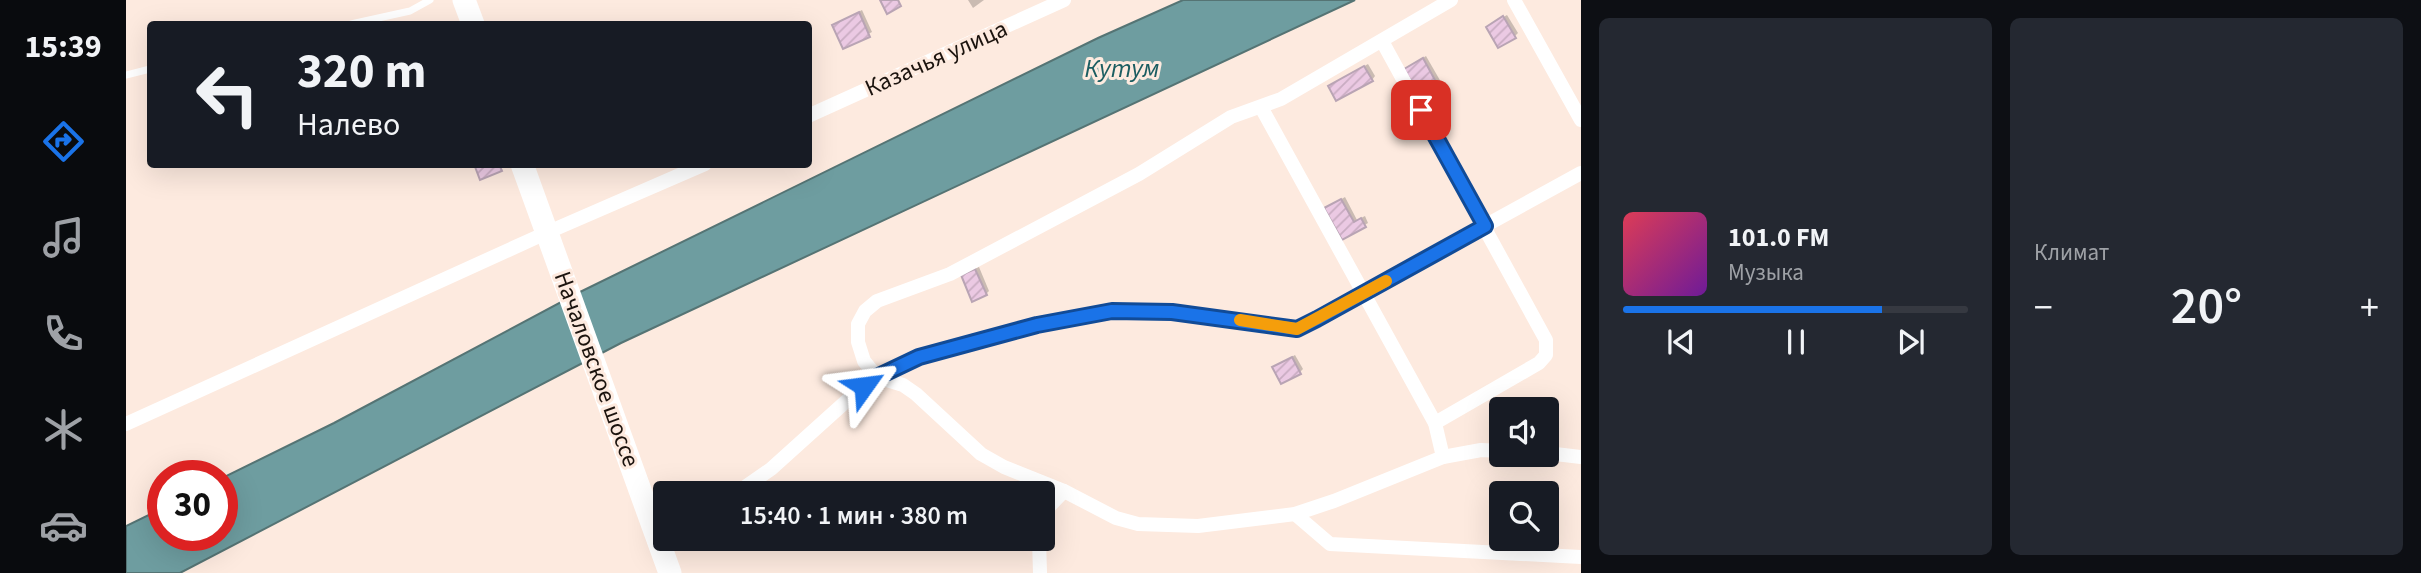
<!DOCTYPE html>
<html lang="ru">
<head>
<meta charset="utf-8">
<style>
  :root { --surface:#171b24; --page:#242831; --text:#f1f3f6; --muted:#9ea1a6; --line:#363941; --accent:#1a73e8 }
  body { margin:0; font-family:"Source Sans 3",sans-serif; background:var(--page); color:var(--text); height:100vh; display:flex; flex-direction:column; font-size:26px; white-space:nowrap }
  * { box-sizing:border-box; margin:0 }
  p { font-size:23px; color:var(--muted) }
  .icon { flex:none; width:38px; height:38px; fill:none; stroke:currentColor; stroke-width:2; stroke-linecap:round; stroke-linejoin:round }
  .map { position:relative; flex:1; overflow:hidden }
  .side { display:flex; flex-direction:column; gap:18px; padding:18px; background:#0d0f14; width:840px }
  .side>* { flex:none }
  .guide { position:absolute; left:21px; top:21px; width:665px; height:147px; border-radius:7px; box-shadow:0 7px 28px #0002; background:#171b24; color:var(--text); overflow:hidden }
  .controls { position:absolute; left:1363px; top:397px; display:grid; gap:14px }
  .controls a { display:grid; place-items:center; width:70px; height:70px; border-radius:7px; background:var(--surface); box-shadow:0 7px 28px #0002; font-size:35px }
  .speed { position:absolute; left:21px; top:460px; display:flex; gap:14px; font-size:35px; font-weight:700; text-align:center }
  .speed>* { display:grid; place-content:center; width:91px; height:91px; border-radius:50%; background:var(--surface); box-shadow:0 7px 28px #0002; line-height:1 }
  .speed .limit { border:10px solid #d22; background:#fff; color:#111 }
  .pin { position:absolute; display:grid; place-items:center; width:60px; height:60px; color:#fff; margin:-30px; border-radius:14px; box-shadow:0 4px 10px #0006 }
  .me { position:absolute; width:77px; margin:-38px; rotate:59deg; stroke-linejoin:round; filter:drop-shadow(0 0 5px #0008) }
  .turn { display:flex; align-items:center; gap:24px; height:147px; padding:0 35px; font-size:32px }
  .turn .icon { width:91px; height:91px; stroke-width:2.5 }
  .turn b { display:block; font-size:49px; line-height:60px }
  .big { font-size:52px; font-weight:600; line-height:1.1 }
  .side .card { flex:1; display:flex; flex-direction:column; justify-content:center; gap:10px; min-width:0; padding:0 24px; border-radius:10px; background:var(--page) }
  .song { display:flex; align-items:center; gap:21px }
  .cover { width:84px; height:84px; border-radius:10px; background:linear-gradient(135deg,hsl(350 70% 55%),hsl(280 70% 35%)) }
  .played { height:7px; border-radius:4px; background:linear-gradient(90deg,var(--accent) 75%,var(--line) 75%) }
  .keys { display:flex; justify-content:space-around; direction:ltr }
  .heat { display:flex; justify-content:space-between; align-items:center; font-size:38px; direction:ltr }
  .side .tiles { flex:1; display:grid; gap:18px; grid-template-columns:repeat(2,1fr) }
  .trip { position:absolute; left:527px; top:481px; width:402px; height:70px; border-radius:7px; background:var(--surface); box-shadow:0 7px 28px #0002; font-weight:600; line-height:70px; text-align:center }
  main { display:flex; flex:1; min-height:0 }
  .tab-bar { display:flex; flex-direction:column; width:126px; justify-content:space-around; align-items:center; background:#090b0e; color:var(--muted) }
  .tab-bar .icon { width:49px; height:49px }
  .tab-bar .on { color:var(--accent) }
  .tab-bar b { font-size:32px; color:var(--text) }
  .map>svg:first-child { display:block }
  .water { fill:#6e9da0; stroke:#557474; stroke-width:2 }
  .shadow { fill:#0003 }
  .building { fill:url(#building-hatch); stroke:#b9a4b4; stroke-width:2 }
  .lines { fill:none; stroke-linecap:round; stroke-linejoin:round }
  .lane { stroke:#fff; stroke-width:7 }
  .street { stroke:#fff; stroke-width:14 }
  .primary { stroke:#fff; stroke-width:23 }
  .route-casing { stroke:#114b97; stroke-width:18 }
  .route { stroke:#1a73e8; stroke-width:12 }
  .slow { stroke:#f59e0b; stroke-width:12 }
  .labels { text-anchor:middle; stroke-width:6; stroke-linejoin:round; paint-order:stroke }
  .street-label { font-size:24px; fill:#1b130e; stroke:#fdeadf }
  .water-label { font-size:26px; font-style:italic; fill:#1b5d61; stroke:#fdeadf }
</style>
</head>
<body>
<main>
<nav class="tab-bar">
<b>15:39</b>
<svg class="icon on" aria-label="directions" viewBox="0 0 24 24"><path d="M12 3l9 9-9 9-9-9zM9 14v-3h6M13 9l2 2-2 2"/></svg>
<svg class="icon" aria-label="music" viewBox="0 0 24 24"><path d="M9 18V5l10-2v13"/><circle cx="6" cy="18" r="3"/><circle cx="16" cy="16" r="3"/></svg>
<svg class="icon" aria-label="phone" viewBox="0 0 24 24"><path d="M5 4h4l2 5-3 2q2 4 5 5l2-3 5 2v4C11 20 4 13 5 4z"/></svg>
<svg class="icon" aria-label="climate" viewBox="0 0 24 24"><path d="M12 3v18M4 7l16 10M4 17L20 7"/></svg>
<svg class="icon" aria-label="car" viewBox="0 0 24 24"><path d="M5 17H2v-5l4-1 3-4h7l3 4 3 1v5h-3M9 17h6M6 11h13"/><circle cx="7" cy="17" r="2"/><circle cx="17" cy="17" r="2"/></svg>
</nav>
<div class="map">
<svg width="1455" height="573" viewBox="0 0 1455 573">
  <defs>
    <pattern id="building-hatch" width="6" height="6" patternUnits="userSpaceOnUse" patternTransform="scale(1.75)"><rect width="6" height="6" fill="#ebc9e3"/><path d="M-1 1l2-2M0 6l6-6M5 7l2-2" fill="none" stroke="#c9acc2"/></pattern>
  </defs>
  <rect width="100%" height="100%" fill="#fdeadf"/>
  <path class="water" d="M 1057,0 L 1229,0 L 495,343 L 54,573 L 0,573 L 0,526 L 37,508 L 37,536 L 96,536 L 96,478 L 208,423 L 454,292 L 972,38 Z"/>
  <g class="shadow">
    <path d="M 842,0 L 858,0 L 847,8 Z"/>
    <path d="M 736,10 L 746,32 L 718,47 L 708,25 Z"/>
    <path d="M 1381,15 L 1392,33 L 1389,36 L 1365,24 Z"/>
    <path d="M 1300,56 L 1319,89 L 1315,92 L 1284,66 Z"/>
    <path d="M 1242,64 L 1249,76 L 1246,80 L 1207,84 Z"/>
    <path d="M 1219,197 L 1231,220 L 1239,216 L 1242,223 L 1216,238 L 1200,208 Z"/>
    <path d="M 853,267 L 863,291 L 860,294 L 840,272 Z"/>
    <path d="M 1169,355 L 1177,369 L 1174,372 L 1148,367 Z"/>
  </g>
  <g class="building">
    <path d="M 754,0 L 772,0 L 775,6 L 761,14 Z"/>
    <path d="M 733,12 L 744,37 L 717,49 L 706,25 Z"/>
    <path d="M 1377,16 L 1390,38 L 1372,48 L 1360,27 Z"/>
    <path d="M 1297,58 L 1316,93 L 1298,104 L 1278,69 Z"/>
    <path d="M 1238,66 L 1247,81 L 1210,101 L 1202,86 Z"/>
    <path d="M 348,164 L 373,164 L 376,171 L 354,180 Z"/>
    <path d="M 1215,199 L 1228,222 L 1235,218 L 1240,227 L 1216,240 L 1198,208 Z"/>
    <path d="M 849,269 L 861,295 L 846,302 L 835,275 Z"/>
    <path d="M 1166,357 L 1175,374 L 1155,384 L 1146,367 Z"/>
  </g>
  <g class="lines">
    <g class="lane">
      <path d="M 225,24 L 284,11 L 304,0"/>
      <path d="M 0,75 L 24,69"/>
    </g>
    <g class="street">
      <path d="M 1325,0 L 1155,99 L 1105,117 L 1013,174 L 824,274 L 751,301 L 739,311 L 732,324 L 732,342 L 738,361 L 751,377 L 777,385 L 790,394 L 855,454 L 878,467 L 938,491 L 990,518 L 1012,524 L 1072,526 L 1169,514 L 1208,501 L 1317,457 L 1355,450 L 1376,451"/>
      <path d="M 1388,0 L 1455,120"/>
      <path d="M 1256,41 L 1420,340 L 1420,355 L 1413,363 L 1309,423"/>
      <path d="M 1135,107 L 1309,423 L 1317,457"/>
      <path d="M 682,116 L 938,0"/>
      <path d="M 0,424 L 420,233 L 579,164"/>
      <path d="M 1421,453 L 1455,457"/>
      <path d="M 609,494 L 645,469 L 726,396 L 751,377 L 793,357 L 911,325 L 986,311 L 1047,312 L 1171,329 L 1455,173"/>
      <path d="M 917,513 L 938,491"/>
      <path d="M 1169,514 L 1204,544 L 1455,557"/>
      <path d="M 913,539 L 914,573"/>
    </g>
    <g class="primary">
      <path d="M 338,0 L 347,24"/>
      <path d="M 396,164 L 544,573"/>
    </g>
  </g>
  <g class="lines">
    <defs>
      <path id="route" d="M 738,386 L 751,377 L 793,357 L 911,325 L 986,311 L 1046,312 L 1171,329 L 1191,319 L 1359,226 L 1295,110"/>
    </defs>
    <use href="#route" class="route-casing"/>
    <use href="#route" class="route"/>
    <path class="slow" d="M 1114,320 L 1171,329 L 1260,281"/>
  </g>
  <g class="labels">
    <g class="street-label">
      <text transform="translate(810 58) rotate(-24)" y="8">Казачья улица</text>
      <text transform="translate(471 369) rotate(70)" y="8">Началовское шоссе</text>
    </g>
    <g class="water-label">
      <text x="996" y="77">Кутум</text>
    </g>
  </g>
</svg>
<div class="controls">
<a><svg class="icon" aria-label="sound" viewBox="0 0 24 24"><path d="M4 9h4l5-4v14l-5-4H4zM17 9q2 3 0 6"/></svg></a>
<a><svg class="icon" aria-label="search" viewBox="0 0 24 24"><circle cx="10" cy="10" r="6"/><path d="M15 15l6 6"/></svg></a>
</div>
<div class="speed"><div class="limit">30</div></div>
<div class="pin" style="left:1295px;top:110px;background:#d93025"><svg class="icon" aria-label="arrive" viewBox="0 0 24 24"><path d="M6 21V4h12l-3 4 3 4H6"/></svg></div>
<svg class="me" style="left:738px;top:386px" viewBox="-20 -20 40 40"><path d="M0-17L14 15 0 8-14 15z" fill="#1a73e8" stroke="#fff" stroke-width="4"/></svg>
<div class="trip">15:40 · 1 мин · 380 m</div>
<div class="guide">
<div class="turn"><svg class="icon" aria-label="left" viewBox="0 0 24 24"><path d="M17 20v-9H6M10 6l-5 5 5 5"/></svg><div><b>320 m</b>Налево</div></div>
</div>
</div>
<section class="side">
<div class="tiles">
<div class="card">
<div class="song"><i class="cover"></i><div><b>101.0 FM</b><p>Музыка</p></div></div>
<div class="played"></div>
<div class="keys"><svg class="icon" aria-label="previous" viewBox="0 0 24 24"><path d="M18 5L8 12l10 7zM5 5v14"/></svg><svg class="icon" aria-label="pause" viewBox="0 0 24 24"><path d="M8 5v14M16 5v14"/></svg><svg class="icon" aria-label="next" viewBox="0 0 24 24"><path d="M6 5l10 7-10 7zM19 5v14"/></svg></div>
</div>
<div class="card"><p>Климат</p>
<div class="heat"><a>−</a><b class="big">20°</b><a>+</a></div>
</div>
</div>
</section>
</main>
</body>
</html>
